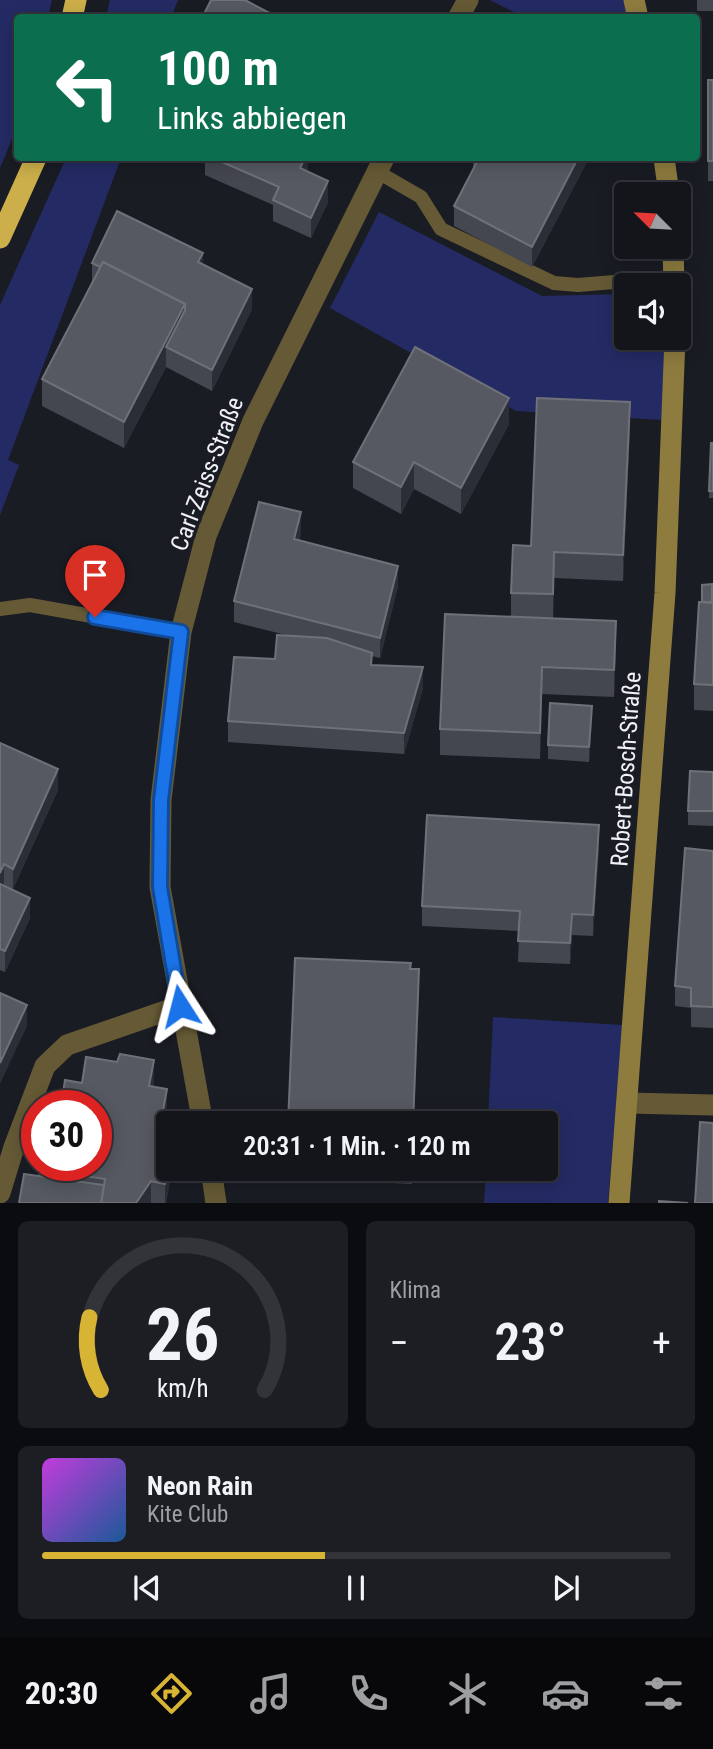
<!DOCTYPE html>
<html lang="de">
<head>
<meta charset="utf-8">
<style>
  :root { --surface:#14151b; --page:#1d1e24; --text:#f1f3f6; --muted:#9d9fa3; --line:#33343a; --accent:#d7b434 }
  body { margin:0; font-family:"Roboto Condensed",sans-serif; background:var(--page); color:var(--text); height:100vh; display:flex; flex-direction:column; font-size:26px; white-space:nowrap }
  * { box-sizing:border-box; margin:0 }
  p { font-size:23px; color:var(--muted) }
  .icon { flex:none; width:38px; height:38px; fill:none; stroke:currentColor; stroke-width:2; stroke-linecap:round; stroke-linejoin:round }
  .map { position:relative; height:1203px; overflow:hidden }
  .sheet { display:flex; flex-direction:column; gap:18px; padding:18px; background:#0b0c0f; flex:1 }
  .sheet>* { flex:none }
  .guide { position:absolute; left:14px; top:14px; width:686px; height:147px; border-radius:7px; box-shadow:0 4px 18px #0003,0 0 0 2px var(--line); background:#0b6e4f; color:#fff; overflow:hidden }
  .needle { width:46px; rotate:294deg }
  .fabs { position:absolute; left:614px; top:182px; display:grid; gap:14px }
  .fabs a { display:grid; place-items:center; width:77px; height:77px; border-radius:7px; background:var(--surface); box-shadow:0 4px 18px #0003,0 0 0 2px var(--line); font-size:35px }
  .speed { position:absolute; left:21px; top:1090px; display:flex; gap:14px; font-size:35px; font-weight:700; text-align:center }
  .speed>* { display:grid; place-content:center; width:91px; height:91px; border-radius:50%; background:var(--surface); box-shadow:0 4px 18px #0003,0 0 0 2px var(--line); line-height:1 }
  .speed .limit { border:10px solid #d22; background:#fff; color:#111 }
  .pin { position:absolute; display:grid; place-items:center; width:60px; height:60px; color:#fff; margin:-72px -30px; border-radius:50% 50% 50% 0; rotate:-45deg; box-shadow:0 0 7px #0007 }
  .pin .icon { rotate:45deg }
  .me { position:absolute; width:77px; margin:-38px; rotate:351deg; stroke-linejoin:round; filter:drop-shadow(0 0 5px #0008) }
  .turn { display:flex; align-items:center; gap:24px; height:147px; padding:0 28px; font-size:32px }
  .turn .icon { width:91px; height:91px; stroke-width:2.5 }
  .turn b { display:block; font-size:49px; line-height:60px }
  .big { font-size:52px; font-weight:600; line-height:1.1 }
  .sheet .tile { flex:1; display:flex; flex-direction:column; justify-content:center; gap:10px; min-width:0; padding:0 24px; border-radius:10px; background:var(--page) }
  .sheet .dial { align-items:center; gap:0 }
  .dial svg { height:182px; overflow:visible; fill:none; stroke:var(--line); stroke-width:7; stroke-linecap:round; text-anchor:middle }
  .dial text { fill:var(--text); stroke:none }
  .song { display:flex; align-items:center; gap:21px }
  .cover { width:84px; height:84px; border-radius:10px; background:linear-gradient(135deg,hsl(290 70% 55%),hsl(210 70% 35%)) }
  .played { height:7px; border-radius:4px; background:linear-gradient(90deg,var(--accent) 45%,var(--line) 45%) }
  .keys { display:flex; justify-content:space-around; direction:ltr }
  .heat { display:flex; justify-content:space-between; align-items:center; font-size:38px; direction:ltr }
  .sheet .tiles { flex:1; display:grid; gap:18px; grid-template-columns:1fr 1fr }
  .tile:last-child { grid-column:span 2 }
  .trip { position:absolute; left:156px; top:1111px; width:402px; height:70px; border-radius:7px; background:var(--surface); box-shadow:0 4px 18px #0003,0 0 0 2px var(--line); font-weight:600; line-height:70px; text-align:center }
  .tabs { display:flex; height:112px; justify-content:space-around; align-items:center; background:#08080b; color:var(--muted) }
  .tabs .icon { width:49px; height:49px }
  .tabs .current { color:var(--accent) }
  .tabs b { font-size:32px; color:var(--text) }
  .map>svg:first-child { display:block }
  .green { fill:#242b64 }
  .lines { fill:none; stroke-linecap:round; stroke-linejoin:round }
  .lane { stroke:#655a35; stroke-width:14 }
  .street { stroke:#655a35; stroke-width:21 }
  .secondary { stroke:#8e7c3f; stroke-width:21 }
  .highway { stroke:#ccaf4a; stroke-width:21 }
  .wall { fill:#454750 }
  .shaded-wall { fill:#2c2e37 }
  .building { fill:#575962; stroke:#6f7179; stroke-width:2 }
  .route-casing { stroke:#114b97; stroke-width:18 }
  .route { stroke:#1a73e8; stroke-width:12 }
  .labels { text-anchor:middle; stroke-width:7; stroke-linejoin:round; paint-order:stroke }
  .street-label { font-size:24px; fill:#f0f1f7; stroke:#1a1c24 }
</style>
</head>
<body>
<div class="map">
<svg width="713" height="1203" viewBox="0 0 713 1203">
  <rect width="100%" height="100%" fill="#1a1c24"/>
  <g class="green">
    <path d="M 0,0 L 52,0 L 48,17 L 18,18 L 17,127 L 0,168 Z"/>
    <path d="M 110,0 L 178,0 L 171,17 L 106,17 Z"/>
    <path d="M 490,0 L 634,0 L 638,17 L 524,17 Z"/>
    <path d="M 66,158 L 121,158 L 8,460 L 19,465 L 0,515 L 0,305 Z"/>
    <path d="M 379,212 L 542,296 L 626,294 L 626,338 L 665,338 L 663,420 L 516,411 L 330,308 Z"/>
    <path d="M 493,1017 L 622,1025 L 608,1203 L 484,1203 L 486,1169 L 546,1169 L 546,1124 L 488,1123 Z"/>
  </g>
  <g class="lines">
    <g class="lane">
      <path d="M 376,171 L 421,197 L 441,229 L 554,283 L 578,285 L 674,277"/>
      <path d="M 0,609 L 30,605 L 181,632"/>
    </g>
    <g class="street">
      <path d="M 458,18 L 468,0"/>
      <path d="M 627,1103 L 713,1105"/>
      <path d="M 203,1124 L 160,887 L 161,800 L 181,632 L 206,536 L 253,421 L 384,158"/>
      <path d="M 211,1169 L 216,1203"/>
      <path d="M 0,1193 L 14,1147 L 45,1066 L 67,1045 L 180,1006"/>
    </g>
    <g class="secondary">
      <path d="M 634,0 L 638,18"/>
      <path d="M 664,158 L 669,194"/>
      <path d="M 673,247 L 674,285"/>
      <path d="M 619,1203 L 665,593 L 675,338"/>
    </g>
    <g class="highway">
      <path d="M 72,18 L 76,0"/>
      <path d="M 0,238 L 36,158"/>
    </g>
  </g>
  <g class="wall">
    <rect x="697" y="0" width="16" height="11"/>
    <rect x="708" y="80" width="5" height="101"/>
    <path d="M 205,158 L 308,158 L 308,172 L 328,202 L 311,238 L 273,221 L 273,205 L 205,175 Z"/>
    <path d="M 473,158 L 589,158 L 532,267 L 454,226 L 454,206 L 473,169 Z"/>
    <path d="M 92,263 L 203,264 L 252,309 L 212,391 L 166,367 L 124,448 L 42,406 L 42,379 L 92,284 Z"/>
    <path d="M 509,424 L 461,514 L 414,489 L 401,514 L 353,488 L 353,462 Z"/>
    <path d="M 630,428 L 623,581 L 554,578 L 553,619 L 616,647 L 614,697 L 542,694 L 540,759 L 440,755 L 440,729 L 511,617 L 511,593 L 531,546 Z"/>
    <path d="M 711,443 L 713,443 L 713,498 L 709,498 Z"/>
    <path d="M 301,533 L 299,541 L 398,586 L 380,658 L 372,656 L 372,665 L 423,688 L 404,754 L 228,742 L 228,721 L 275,659 L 290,636 L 234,622 L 234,601 Z"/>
    <path d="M 702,602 L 713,603 L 713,711 L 694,710 L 694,684 Z"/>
    <path d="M 592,720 L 589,762 L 548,759 L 548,745 Z"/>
    <path d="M 0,743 L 58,790 L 13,889 L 4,886 L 30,918 L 5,972 L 0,970 Z"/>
    <path d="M 713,772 L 713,826 L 688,825 L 688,811 Z"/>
    <path d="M 599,845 L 593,936 L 572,935 L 570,964 L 518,962 L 519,931 L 422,926 L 422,906 Z"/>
    <path d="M 713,851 L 713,1028 L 691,1027 L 691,1008 L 675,1006 L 675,986 Z"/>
    <path d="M 82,1083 L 167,1116 L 166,1120 L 168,1169 L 172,1169 L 166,1203 L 19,1203 L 38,1176 L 38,1169 Z"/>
    <path d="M 297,1169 L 412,1169 L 412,1184 L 391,1183 L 391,1173 Z"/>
  </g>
  <g class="shaded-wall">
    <path d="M 305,158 L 308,158 L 308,172 L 300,168 Z"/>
    <path d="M 578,158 L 589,158 L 532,267 L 532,247 Z"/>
    <path d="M 328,181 L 328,202 L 311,238 L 311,218 Z"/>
    <path d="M 203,253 L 203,274 L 198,262 Z"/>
    <path d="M 252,289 L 252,309 L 212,391 L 212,370 Z"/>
    <path d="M 185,304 L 185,331 L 166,347 L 166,367 L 124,448 L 124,422 Z"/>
    <path d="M 509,398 L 509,424 L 461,514 L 461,488 Z"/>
    <path d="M 630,402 L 630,428 L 623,581 L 623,555 Z"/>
    <path d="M 414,462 L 414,489 L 401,514 L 401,487 Z"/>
    <path d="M 301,512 L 301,533 L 294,560 L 294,539 Z"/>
    <path d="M 554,552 L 554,578 L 553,621 L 553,594 Z"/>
    <path d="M 398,566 L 398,586 L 380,658 L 380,638 Z"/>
    <path d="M 616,621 L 616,647 L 614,697 L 614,670 Z"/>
    <path d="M 423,667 L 423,688 L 404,754 L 404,733 Z"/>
    <path d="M 542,667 L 542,694 L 540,759 L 540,733 Z"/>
    <path d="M 592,706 L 592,720 L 589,762 L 589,747 Z"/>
    <path d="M 58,769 L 58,790 L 13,889 L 13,869 Z"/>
    <path d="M 599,825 L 599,845 L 593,936 L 593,915 Z"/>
    <path d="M 4,864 L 4,885 L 0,894 L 0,873 Z"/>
    <path d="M 30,898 L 30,918 L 5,972 L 5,951 Z"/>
    <path d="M 572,914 L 572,935 L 570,964 L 570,943 Z"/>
    <path d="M 419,969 L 419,996 L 414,1124 L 413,1124 Z"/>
    <path d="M 27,1005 L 27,1026 L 0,1084 L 0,1063 Z"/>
    <path d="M 154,1060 L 154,1087 L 149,1086 Z"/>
    <path d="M 167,1089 L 167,1116 L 162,1142 L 162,1116 Z"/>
    <path d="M 168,1169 L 172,1169 L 166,1203 L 165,1203 L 165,1184 Z"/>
    <path d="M 151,1181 L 151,1203 L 136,1203 Z"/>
  </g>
  <g class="building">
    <path d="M 211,0 L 245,0 L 279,18 L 202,18 Z"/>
    <rect x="708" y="80" width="5" height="81"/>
    <path d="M 213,158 L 305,158 L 300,168 L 328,181 L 311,218 L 273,200 L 279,187 Z"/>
    <path d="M 479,158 L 578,158 L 532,247 L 454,206 Z"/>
    <path d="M 117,211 L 203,253 L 198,262 L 252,289 L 212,370 L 166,347 L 185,310 L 185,304 L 103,262 L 100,267 L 92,263 Z"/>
    <path d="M 103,262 L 185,304 L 124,422 L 42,379 Z"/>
    <path d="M 415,347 L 509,398 L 461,488 L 414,462 L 401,487 L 353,462 Z"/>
    <path d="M 537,398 L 630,402 L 623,555 L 554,552 L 553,594 L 511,593 L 513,545 L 531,546 Z"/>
    <path d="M 711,443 L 713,443 L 713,491 L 709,491 Z"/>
    <path d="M 259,502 L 301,512 L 294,539 L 398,566 L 380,638 L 234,601 Z"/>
    <path d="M 712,584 L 712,602 L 702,602 L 702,585 Z"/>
    <path d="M 699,602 L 713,603 L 713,685 L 694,684 Z"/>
    <path d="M 445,614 L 616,621 L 614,670 L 542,667 L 540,733 L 440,729 Z"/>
    <path d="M 277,635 L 327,638 L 372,653 L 371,665 L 423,667 L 404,733 L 228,721 L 234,657 L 275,659 Z"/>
    <path d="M 550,703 L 592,706 L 589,747 L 548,745 Z"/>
    <path d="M 0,743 L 58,769 L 13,869 L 4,864 L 0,873 Z"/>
    <path d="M 690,771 L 713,772 L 713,811 L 688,811 Z"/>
    <path d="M 427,815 L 599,825 L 593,915 L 572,914 L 570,943 L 518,941 L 520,911 L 422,906 Z"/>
    <path d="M 685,848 L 713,851 L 713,1007 L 691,1006 L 691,988 L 675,986 Z"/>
    <path d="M 0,884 L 30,898 L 5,951 L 0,949 Z"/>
    <path d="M 295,958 L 411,963 L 410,969 L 419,969 L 413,1124 L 288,1124 Z"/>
    <path d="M 0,993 L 27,1005 L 0,1063 Z"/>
    <path d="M 120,1054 L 154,1060 L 149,1086 L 167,1089 L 162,1116 L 170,1124 L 168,1124 L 168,1167 L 165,1184 L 151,1181 L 136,1203 L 101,1203 L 105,1179 L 38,1169 L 39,1166 L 96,1166 L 96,1106 L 61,1106 L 65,1080 L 82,1083 L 86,1057 L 117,1062 Z"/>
    <path d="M 700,1122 L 713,1123 L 713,1203 L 695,1203 Z"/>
    <path d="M 24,1174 L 104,1185 L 101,1203 L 19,1203 Z"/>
    <path d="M 659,1201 L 688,1203 L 659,1203 Z"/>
  </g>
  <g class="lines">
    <defs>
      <path id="route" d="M 95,617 L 181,632 L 161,800 L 160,887 L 180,1006"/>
    </defs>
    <use href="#route" class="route-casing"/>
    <use href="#route" class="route"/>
  </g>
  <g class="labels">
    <g class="street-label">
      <text transform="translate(207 474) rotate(-69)" y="8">Carl-Zeiss-Straße</text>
      <text transform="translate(626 769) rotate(-86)" y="8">Robert-Bosch-Straße</text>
    </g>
  </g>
</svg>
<div class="fabs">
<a><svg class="needle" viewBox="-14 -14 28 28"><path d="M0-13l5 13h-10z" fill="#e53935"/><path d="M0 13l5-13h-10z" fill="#9d9fa3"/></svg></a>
<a><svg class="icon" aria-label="sound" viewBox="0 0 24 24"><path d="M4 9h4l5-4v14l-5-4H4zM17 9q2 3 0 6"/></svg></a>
</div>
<div class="speed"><div class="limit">30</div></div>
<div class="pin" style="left:95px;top:617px;background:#d93025"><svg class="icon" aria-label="arrive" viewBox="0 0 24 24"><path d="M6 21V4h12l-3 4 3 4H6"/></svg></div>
<svg class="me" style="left:180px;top:1006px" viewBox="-20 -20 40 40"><path d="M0-17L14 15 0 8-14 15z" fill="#1a73e8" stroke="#fff" stroke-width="4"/></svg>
<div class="trip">20:31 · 1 Min. · 120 m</div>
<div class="guide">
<div class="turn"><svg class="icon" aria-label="left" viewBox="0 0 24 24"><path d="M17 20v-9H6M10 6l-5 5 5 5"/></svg><div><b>100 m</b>Links abbiegen</div></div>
</div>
</div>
<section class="sheet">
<div class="tiles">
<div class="tile dial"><svg viewBox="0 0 100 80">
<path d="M14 69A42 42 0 1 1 86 69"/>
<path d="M14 69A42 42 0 0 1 9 37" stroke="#d7b434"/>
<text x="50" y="56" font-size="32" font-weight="700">26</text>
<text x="50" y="72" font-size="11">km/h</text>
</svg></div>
<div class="tile"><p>Klima</p>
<div class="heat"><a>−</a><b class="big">23°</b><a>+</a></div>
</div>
<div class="tile">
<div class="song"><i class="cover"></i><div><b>Neon Rain</b><p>Kite Club</p></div></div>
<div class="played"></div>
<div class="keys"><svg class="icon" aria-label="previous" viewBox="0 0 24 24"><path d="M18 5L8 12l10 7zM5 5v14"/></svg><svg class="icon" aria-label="pause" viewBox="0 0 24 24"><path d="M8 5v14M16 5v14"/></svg><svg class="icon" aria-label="next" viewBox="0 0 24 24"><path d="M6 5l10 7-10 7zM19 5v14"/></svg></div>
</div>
</div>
</section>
<nav class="tabs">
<b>20:30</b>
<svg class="icon current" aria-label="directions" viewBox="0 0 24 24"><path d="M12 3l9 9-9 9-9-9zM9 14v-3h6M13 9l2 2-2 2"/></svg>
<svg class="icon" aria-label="music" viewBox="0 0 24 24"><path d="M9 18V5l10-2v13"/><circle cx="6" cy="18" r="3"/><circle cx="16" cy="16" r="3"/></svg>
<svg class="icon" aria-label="phone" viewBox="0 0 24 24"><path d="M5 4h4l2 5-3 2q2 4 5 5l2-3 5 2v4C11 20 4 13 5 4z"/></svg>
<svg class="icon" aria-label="climate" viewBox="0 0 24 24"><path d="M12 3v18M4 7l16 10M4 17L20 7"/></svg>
<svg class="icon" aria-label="car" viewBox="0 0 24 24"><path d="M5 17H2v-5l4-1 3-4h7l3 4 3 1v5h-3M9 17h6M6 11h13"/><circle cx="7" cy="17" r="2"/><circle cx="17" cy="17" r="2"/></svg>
<svg class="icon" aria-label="filters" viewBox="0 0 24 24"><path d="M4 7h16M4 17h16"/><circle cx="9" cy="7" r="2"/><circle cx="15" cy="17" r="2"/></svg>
</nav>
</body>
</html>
